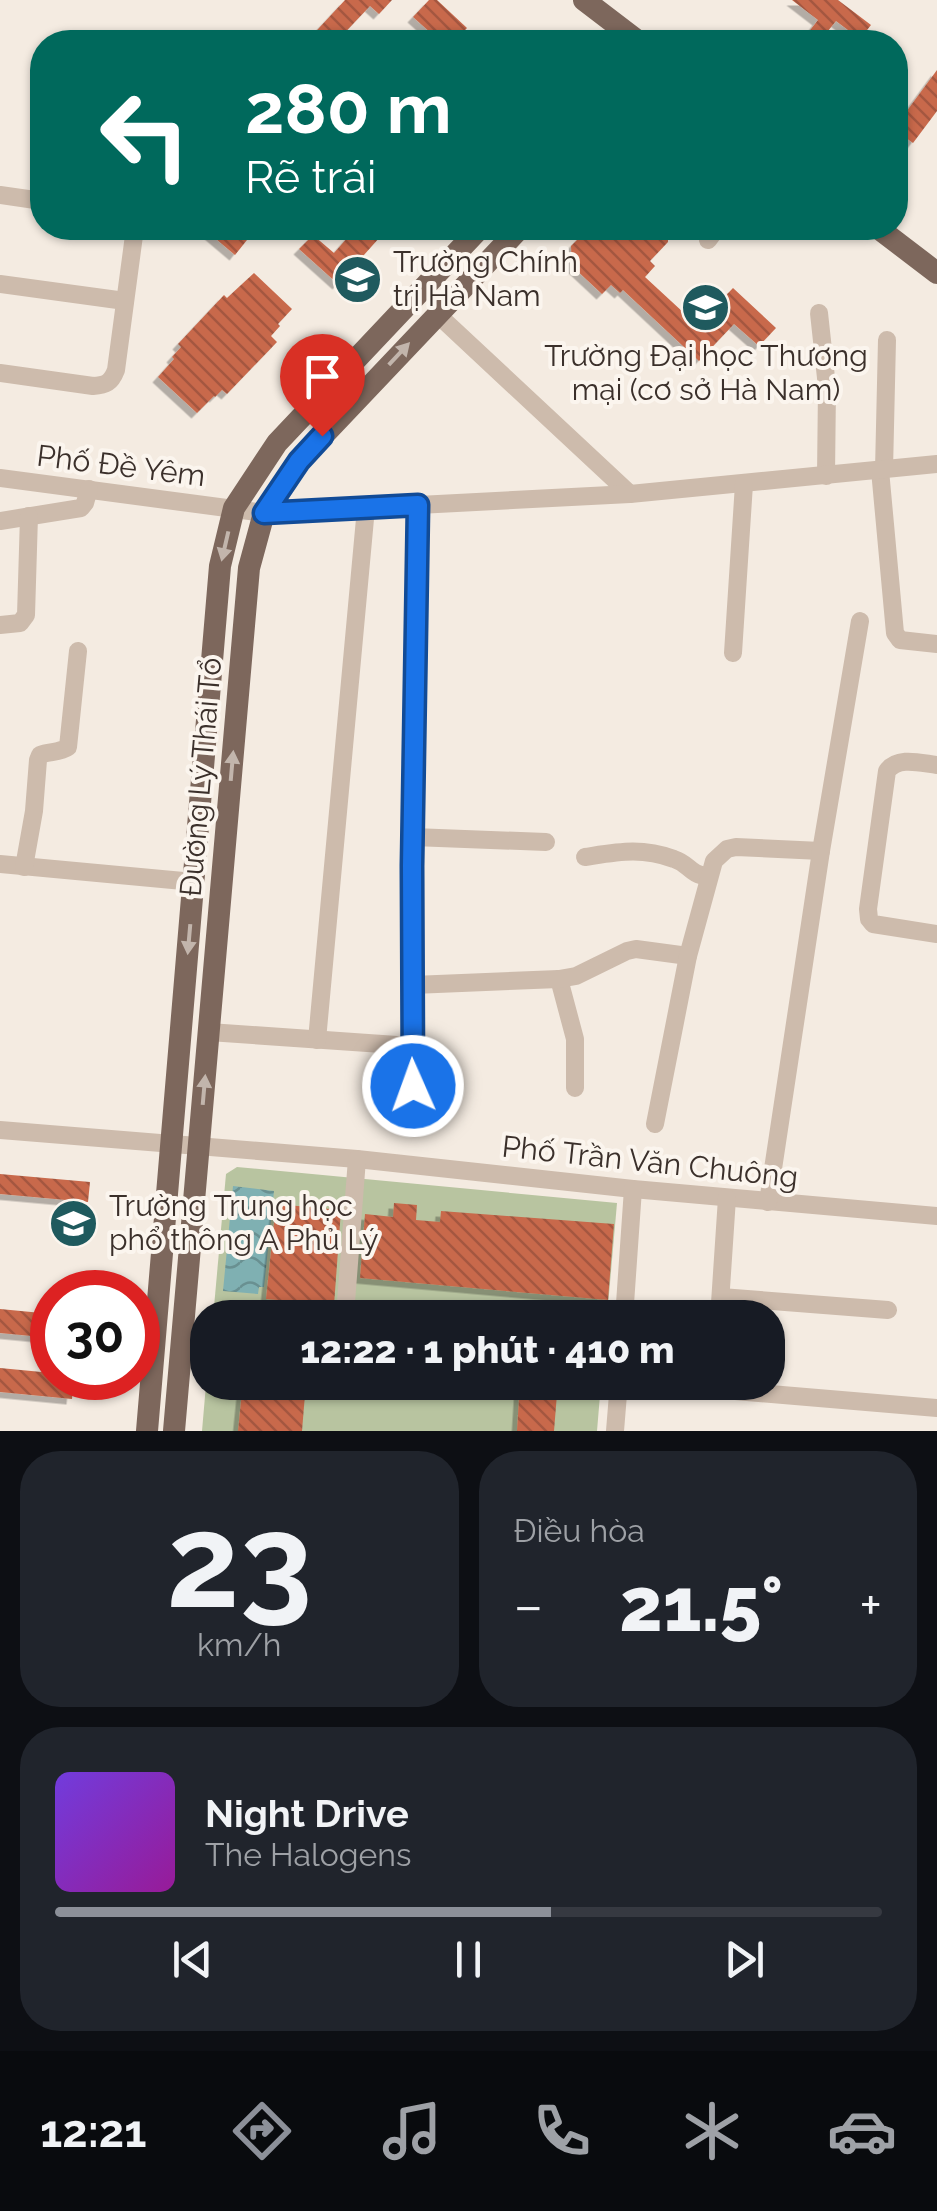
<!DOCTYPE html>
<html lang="vi">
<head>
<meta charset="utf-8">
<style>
  :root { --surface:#171b24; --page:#20242c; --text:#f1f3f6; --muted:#9ea1a6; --line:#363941; --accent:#8c9099 }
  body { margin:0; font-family:Raleway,sans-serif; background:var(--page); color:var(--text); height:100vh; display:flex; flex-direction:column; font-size:38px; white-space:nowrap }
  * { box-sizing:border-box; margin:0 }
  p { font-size:32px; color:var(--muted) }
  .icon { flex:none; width:55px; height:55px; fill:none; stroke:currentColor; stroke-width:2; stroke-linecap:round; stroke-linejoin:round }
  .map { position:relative; height:1431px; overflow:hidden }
  .sheet { display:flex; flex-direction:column; gap:20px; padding:20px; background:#0d0f14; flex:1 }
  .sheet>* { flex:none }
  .hud { position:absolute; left:30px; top:30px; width:878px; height:210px; border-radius:40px; box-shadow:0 2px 8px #0004; background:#00695c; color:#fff; overflow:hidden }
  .speed { position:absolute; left:30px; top:1270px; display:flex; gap:20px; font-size:50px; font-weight:700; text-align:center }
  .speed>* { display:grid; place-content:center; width:130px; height:130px; border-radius:50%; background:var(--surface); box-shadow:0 2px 8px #0004; line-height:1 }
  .speed .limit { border:15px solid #d22; background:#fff; color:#111 }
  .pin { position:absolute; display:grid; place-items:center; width:85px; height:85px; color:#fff; margin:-102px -42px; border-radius:50% 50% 50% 0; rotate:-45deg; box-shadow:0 0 10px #0007 }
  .pin .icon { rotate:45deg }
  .me { position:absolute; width:110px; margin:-55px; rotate:358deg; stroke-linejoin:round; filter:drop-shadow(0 0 8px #0008) }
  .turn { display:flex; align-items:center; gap:35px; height:210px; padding:0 50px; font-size:45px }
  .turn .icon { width:130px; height:130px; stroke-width:2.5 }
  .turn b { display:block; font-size:70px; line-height:85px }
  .big { font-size:75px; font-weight:800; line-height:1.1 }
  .sheet .widget { flex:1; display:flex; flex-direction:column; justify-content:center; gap:15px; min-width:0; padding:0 35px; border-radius:40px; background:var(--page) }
  .sheet .dial { align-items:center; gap:0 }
  .dial b { font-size:130px; line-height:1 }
  .song { display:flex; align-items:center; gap:30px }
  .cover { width:120px; height:120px; border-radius:15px; background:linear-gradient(135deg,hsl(260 70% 55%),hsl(300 70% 35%)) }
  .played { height:10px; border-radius:5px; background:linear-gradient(90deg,var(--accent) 60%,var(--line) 60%) }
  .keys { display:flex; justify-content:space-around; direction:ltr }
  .heat { display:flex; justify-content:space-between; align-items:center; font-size:55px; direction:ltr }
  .sheet .tiles { flex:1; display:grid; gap:20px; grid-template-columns:1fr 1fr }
  .widget:last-child { grid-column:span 2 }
  .trip { position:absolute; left:190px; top:1300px; width:595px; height:100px; border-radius:40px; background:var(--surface); box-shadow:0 2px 8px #0004; font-weight:800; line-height:100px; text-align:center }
  .dock { display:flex; height:160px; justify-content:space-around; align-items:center; background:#090b0e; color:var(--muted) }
  .dock .icon { width:70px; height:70px }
  .dock .selected { color:var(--accent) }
  .dock b { font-size:45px; color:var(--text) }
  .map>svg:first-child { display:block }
  .green { fill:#b8c4a0 }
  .water { fill:url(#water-waves) }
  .building { fill:url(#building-back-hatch); filter:url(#shadow) }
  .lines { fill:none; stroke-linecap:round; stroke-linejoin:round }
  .minor { stroke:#cdbbac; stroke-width:18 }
  .major { stroke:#7d675c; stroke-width:22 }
  .oneway { fill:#c2b5ac }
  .route-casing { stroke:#114b97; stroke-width:25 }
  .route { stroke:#1a73e8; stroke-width:18 }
  .labels { text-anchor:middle; stroke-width:8; stroke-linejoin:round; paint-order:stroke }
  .poi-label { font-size:30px; fill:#3b302b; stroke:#fbf5ee; text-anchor:start }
  .street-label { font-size:30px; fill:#3b302b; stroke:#fbf5ee }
</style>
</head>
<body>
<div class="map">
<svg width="937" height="1431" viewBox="0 0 937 1431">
  <defs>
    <pattern id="water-waves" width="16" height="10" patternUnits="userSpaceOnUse" patternTransform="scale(2.5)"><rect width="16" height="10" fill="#7fb0b2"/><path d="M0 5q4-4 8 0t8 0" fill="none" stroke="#699091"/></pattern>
    <pattern id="building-back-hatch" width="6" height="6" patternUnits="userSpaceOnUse" patternTransform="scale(2.5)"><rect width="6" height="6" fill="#c8694b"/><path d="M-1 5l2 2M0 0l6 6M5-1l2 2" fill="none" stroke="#a4573f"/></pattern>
    <filter id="shadow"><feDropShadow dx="-5.5" dy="5.5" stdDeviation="0" flood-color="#0004"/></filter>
  </defs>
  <rect width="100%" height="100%" fill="#f4ebe1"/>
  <g class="green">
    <path d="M 237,1167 L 617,1203 L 607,1317 L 213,1318 L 226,1174 Z"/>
    <path d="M 207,1373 L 208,1382 L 601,1383 L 597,1431 L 202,1431 Z"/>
  </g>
  <path class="water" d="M 233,1186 L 274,1191 L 264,1287 L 259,1287 L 258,1294 L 223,1291 Z"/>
  <g class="building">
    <path d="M 345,0 L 392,0 L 379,14 L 370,6 L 336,42 L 306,42 Z"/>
    <path d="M 429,0 L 437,0 L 467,28 L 454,42 L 441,42 L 413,17 Z"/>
    <path d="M 792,0 L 838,0 L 871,25 L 860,39 L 836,21 L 819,42 L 801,42 L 818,20 Z"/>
    <path d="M 937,70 L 937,111 L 913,143 L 895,130 L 895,127 Z"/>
    <path d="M 203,228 L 232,228 L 247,240 L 235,255 Z"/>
    <path d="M 356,228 L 388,228 L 338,284 L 299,249 L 313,235 L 334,253 Z"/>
    <path d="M 589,228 L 668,228 L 668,242 L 650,261 L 655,266 L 645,277 L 697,325 L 733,288 L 776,328 L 759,346 L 734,324 L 699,361 L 623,290 L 620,293 L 611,285 L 602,294 L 572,266 L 571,246 Z"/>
    <path d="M 254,273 L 292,309 L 278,324 L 280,326 L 271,336 L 277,342 L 227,394 L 222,390 L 215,397 L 214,396 L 197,413 L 158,377 L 174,359 L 172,357 L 181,347 L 178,344 L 224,295 L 227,298 Z"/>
    <path d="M 0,1174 L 90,1182 L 88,1202 L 0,1194 Z"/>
    <path d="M 394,1203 L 417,1205 L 416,1220 L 440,1222 L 441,1211 L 614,1224 L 608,1300 L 360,1278 L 365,1214 L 393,1217 Z"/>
    <path d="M 276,1204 L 341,1210 L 334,1305 L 266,1299 Z"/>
    <path d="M 0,1309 L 52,1314 L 52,1338 L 0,1333 Z"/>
    <path d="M 0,1368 L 52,1373 L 52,1378 L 74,1378 L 72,1399 L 0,1392 Z"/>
    <path d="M 243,1382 L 306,1382 L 302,1431 L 238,1431 Z"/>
    <path d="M 520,1382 L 544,1382 L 543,1393 L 557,1394 L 554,1431 L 517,1431 Z"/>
  </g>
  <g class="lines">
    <g class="minor">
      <path d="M 0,195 L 42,201"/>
      <path d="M 708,240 L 717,228"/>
      <path d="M 0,284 L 125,301"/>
      <path d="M 819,313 L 827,387 L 826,476"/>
      <path d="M 437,314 L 630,494"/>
      <path d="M 0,373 L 93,386 C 106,385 111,383 116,370 L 135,228"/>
      <path d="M 880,470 L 895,633 L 900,640 L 937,644"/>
      <path d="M 884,470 L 887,340"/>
      <path d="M 0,478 L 264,513 L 630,494 L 937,464"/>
      <path d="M 0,521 L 81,508 L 85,503 L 89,489"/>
      <path d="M 0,625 L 20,623 L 26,615 L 29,516"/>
      <path d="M 733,653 L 744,484"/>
      <path d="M 937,765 C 920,763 898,756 887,771 L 868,909 L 869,919 L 873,924 L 937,934"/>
      <path d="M 413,837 L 546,842"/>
      <path d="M 585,857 C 618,852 641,847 674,859 C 690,864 688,874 709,877"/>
      <path d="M 0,864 L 194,882"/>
      <path d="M 24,867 L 34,811 L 38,760 L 40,755 C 49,751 60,753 68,747 L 78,651"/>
      <path d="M 559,979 L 575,1039 L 575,1088"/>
      <path d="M 413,985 L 559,979 L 576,976 L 627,951 L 636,949 L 688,956"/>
      <path d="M 209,1032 L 411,1046"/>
      <path d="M 317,1040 L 366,508"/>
      <path d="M 413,1086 L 412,866 L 418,505"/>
      <path d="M 655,1124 L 688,956 L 714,861 L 727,849 L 736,847 L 821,851"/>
      <path d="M 0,1130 L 357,1159 L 633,1189 L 937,1216"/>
      <path d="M 768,1202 L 821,851 L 860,621"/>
      <path d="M 721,1297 L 888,1310"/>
      <path d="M 346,1302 L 357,1159"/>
      <path d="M 624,1318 L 633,1189"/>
      <path d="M 719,1318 L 727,1198"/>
      <path d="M 630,1382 L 937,1408"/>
      <path d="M 615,1431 L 619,1382"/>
    </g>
    <g class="major">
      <path d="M 584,0 L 639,42"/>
      <path d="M 878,228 L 937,273"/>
      <path d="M 147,1431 L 220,566 L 234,508 L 277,443 L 480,228"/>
      <path d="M 174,1431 L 249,568 L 264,513 L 299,461 L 520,228"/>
    </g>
  </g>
  <defs><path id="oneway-solid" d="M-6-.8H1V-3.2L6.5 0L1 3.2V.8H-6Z" transform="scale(2.5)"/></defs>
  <g class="oneway">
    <use href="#oneway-solid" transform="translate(399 354) rotate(-47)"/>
    <use href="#oneway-solid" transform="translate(225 546) rotate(103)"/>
    <use href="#oneway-solid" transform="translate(232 766) rotate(-85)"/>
    <use href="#oneway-solid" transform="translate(189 939) rotate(95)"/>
    <use href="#oneway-solid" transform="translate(204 1090) rotate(-85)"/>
  </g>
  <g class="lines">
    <defs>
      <path id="route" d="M 322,436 L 299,461 L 264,513 L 418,505 L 412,866 L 413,1086"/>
    </defs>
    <use href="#route" class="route-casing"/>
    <use href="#route" class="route"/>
  </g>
  <defs>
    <symbol id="university-disc" viewBox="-11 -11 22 22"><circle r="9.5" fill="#1f5a5e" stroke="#fbf5ee"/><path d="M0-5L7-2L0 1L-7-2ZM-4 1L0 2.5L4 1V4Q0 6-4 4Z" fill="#fff"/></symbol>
    <symbol id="school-disc" viewBox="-11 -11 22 22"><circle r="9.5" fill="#1f5a5e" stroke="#fbf5ee"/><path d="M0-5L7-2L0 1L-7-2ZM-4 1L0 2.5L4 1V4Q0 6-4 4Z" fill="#fff"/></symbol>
  </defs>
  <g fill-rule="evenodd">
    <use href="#university-disc" x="330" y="252" width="55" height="55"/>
    <use href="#university-disc" x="678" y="280" width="55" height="55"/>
    <use href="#school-disc" x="46" y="1196" width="55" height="55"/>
  </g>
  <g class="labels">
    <g class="poi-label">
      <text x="393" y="272">Trường Chính<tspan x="393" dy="34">trị Hà Nam</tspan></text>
      <text x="706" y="366" text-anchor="middle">Trường Đại học Thương<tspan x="706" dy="34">mại (cơ sở Hà Nam)</tspan></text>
      <text x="109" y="1216">Trường Trung học<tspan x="109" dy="34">phổ thông A Phủ Lý</tspan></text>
    </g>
    <g class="street-label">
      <text transform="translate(121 466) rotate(7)" y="10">Phố Đề Yêm</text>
      <text transform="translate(201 777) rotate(-85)" y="10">Đường Lý Thái Tổ</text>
      <text transform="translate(650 1162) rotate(6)" y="10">Phố Trần Văn Chuông</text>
    </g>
  </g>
</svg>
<div class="speed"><div class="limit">30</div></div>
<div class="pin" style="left:322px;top:436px;background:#d93025"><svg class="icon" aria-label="arrive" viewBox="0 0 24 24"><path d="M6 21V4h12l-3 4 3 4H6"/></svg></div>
<svg class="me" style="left:413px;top:1086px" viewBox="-20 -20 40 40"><circle r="17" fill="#1a73e8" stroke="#fff" stroke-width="3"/><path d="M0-11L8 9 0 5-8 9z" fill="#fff"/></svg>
<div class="trip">12:22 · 1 phút · 410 m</div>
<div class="hud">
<div class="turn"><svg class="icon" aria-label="left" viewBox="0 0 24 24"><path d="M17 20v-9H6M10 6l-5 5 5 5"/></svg><div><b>280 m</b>Rẽ trái</div></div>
</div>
</div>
<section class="sheet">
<div class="tiles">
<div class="widget dial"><b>23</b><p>km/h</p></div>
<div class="widget"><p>Điều hòa</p>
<div class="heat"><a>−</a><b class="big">21.5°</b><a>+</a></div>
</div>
<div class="widget">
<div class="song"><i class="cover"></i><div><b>Night Drive</b><p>The Halogens</p></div></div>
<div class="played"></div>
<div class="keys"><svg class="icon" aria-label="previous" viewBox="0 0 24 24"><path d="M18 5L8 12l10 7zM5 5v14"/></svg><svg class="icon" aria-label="pause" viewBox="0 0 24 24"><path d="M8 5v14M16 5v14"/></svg><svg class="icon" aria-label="next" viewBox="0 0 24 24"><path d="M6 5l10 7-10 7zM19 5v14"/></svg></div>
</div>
</div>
</section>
<nav class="dock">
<b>12:21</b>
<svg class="icon selected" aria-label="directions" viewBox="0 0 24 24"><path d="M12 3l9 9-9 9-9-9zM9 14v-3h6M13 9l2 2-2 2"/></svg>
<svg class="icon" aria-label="music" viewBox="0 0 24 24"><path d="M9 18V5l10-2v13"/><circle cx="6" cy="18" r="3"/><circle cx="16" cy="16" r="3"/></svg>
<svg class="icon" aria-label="phone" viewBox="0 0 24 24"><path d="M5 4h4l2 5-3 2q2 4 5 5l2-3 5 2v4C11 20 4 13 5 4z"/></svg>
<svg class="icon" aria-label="climate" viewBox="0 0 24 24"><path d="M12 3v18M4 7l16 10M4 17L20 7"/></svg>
<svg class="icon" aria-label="car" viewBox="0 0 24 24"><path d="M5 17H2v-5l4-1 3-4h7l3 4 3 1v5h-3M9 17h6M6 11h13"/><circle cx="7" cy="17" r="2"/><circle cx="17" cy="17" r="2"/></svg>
</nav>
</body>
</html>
